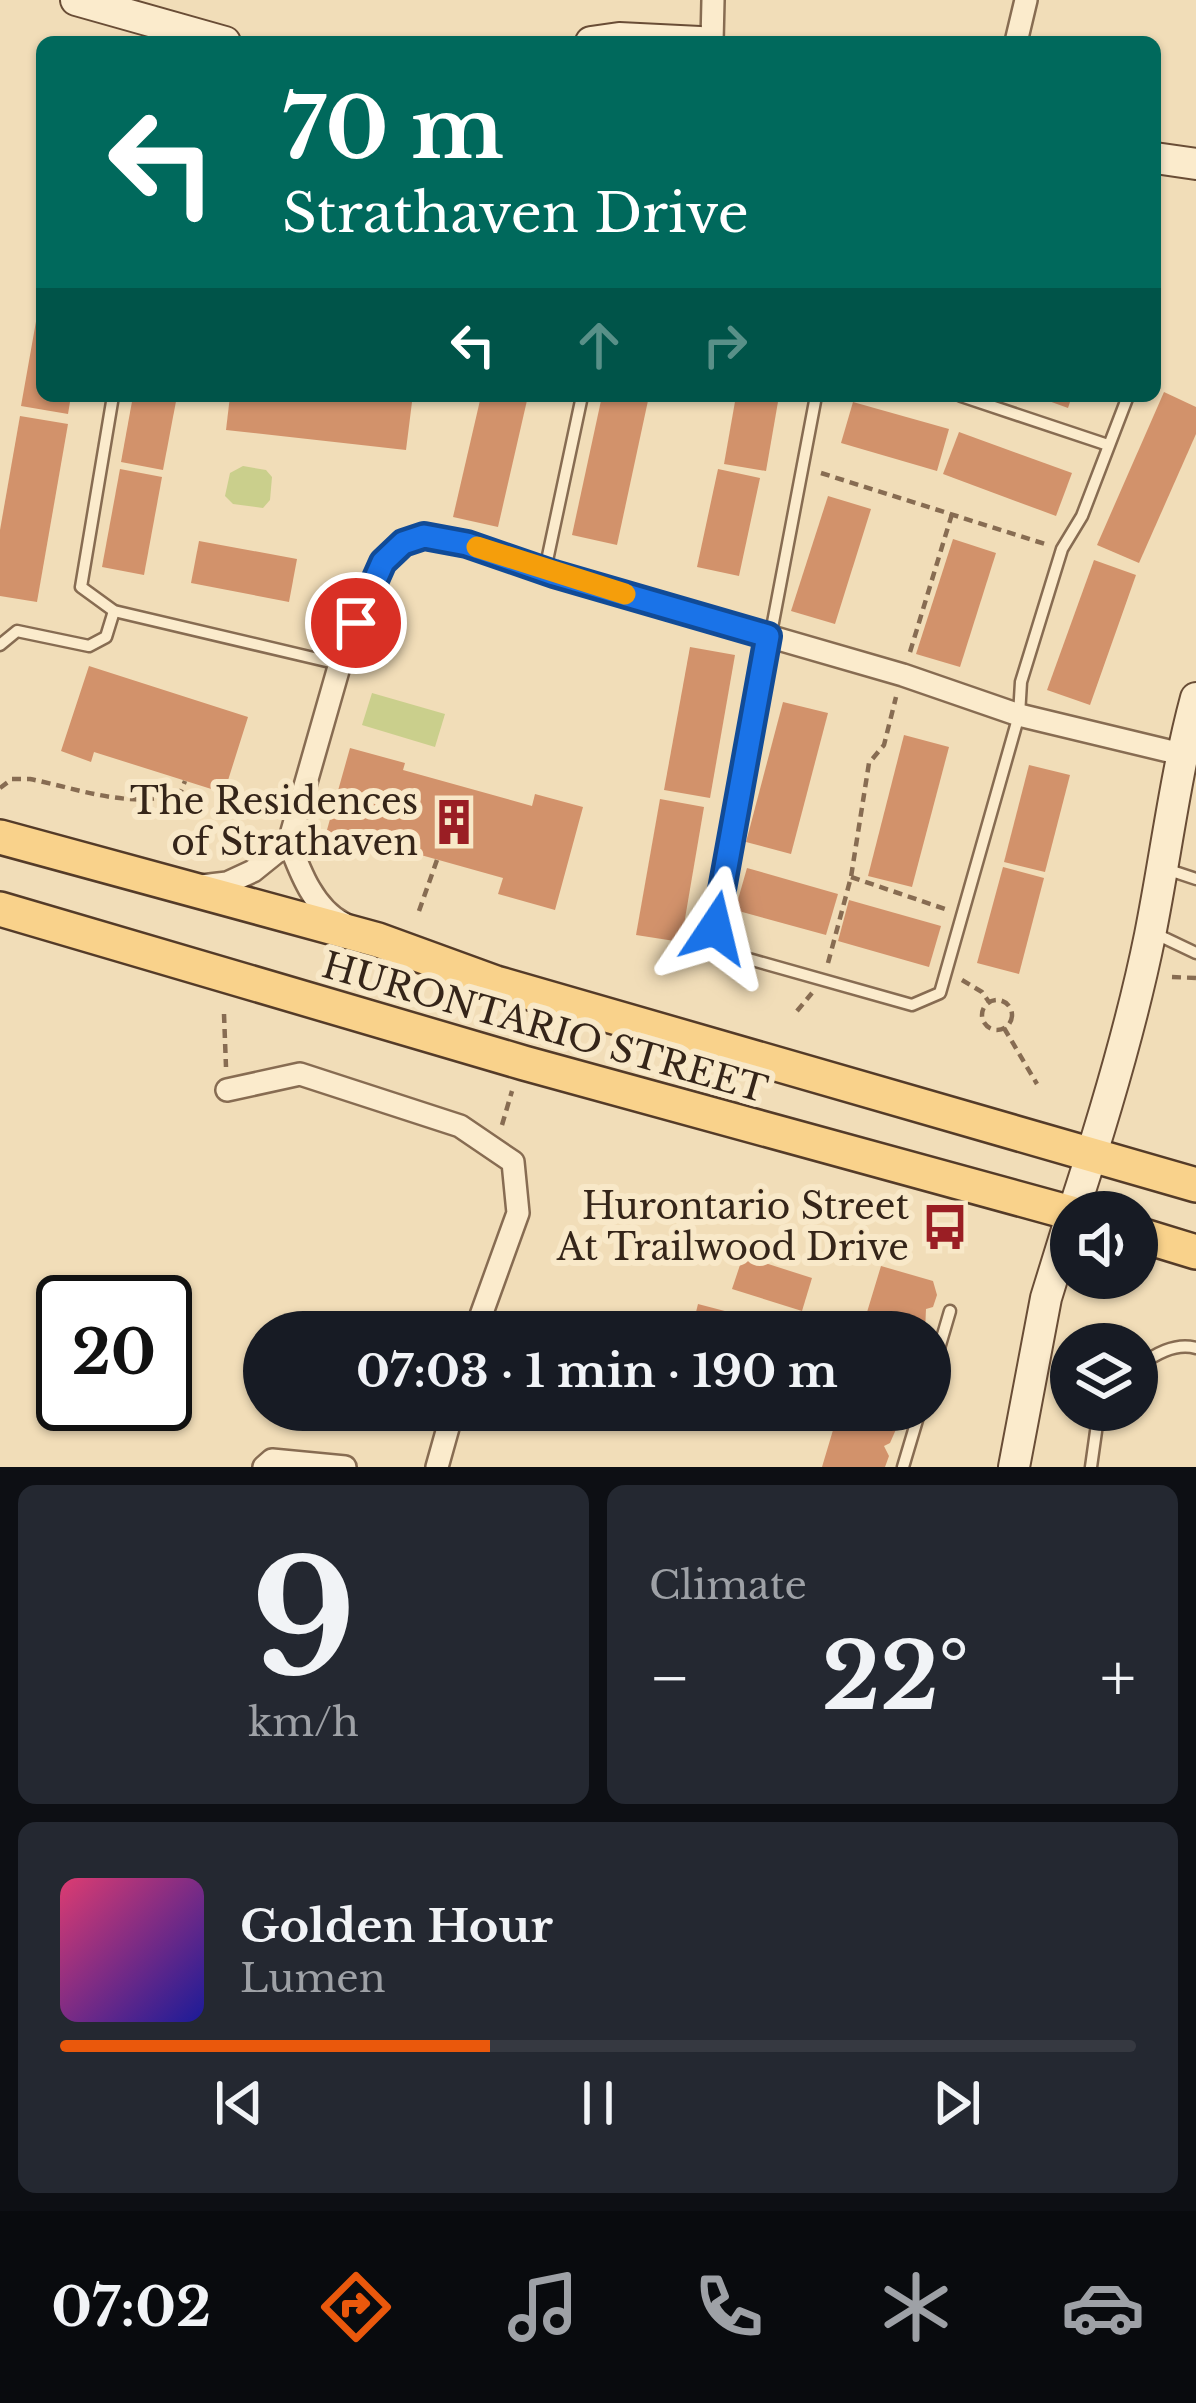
<!DOCTYPE html>
<html lang="en">
<head>
<meta charset="utf-8">
<style>
  :root { --surface:#171b24; --page:#242831; --text:#f1f3f6; --muted:#9ea1a6; --line:#363941; --accent:#ea580c }
  body { margin:0; font-family:"Libre Baskerville",serif; background:var(--page); color:var(--text); height:100vh; display:flex; flex-direction:column; font-size:45px; white-space:nowrap }
  * { box-sizing:border-box; margin:0 }
  p { font-size:39px; color:var(--muted) }
  .icon { flex:none; width:66px; height:66px; fill:none; stroke:currentColor; stroke-width:2; stroke-linecap:round; stroke-linejoin:round }
  .map { position:relative; height:1467px; overflow:hidden }
  .drawer { display:flex; flex-direction:column; gap:18px; padding:18px; background:#0d0f14; flex:1 }
  .drawer>* { flex:none }
  .hud { position:absolute; left:36px; top:36px; width:1125px; height:366px; border-radius:18px; box-shadow:0 3px 9px #0004; background:#00695c; color:#fff; overflow:hidden }
  .buttons { position:absolute; left:1050px; top:1191px; display:grid; gap:24px }
  .buttons a { display:grid; place-items:center; width:108px; height:108px; border-radius:50%; background:var(--surface); box-shadow:0 3px 9px #0004; font-size:60px }
  .speed { position:absolute; left:36px; top:1275px; display:flex; gap:24px; font-size:60px; font-weight:700; text-align:center }
  .speed>* { display:grid; place-content:center; width:156px; height:156px; border-radius:50%; background:var(--surface); box-shadow:0 3px 9px #0004; line-height:1 }
  .speed .limit { border:6px solid #111; border-radius:18px; background:#fff; color:#111 }
  .pin { position:absolute; display:grid; place-items:center; width:102px; height:102px; color:#fff; margin:-51px; border:6px solid #fff; border-radius:50%; box-shadow:0 3px 12px #0007 }
  .me { position:absolute; width:132px; margin:-66px; rotate:10deg; stroke-linejoin:round; filter:drop-shadow(0 0 9px #0008) }
  .turn { display:flex; align-items:center; gap:42px; height:252px; padding:0 48px; font-size:54px }
  .turn .icon { width:156px; height:156px; stroke-width:2.5 }
  .turn b { display:block; font-size:84px; line-height:102px }
  .lanes { display:flex; align-items:center; height:114px; padding:0 48px; background:#0003; justify-content:center; gap:60px; direction:ltr }
  .lanes .off { opacity:.35 }
  .big { font-size:90px; font-weight:700; line-height:1.1 }
  .drawer .tile { flex:1; display:flex; flex-direction:column; justify-content:center; gap:18px; min-width:0; padding:0 42px; border-radius:18px; background:var(--page) }
  .drawer .dial { align-items:center; gap:0 }
  .dial b { font-size:156px; line-height:1 }
  .song { display:flex; align-items:center; gap:36px }
  .cover { width:144px; height:144px; border-radius:18px; background:linear-gradient(135deg,hsl(340 70% 55%),hsl(240 70% 35%)) }
  .played { height:12px; border-radius:6px; background:linear-gradient(90deg,var(--accent) 40%,var(--line) 40%) }
  .keys { display:flex; justify-content:space-around; direction:ltr }
  .heat { display:flex; justify-content:space-between; align-items:center; font-size:66px; direction:ltr }
  .drawer .tiles { flex:1; display:grid; gap:18px; grid-template-columns:1fr 1fr }
  .tile:last-child { grid-column:span 2 }
  .trip { position:absolute; left:243px; top:1311px; width:708px; height:120px; border-radius:60px; background:var(--surface); box-shadow:0 3px 9px #0004; font-weight:700; line-height:120px; text-align:center }
  .menu { display:flex; height:192px; justify-content:space-around; align-items:center; background:#090b0e; color:var(--muted) }
  .menu .icon { width:84px; height:84px }
  .menu .on { color:var(--accent) }
  .menu b { font-size:54px; color:var(--text) }
  .map>svg:first-child { display:block }
  .green { fill:#cacf8c }
  .building { fill:#d2926b }
  .lines { fill:none; stroke-linecap:round; stroke-linejoin:round }
  .lane-casing { stroke:#876c52; stroke-width:15 }
  .street-casing { stroke:#876c52; stroke-width:26 }
  .secondary-casing { stroke:#694d36; stroke-width:34 }
  .primary-casing { stroke:#543b28; stroke-width:38 }
  .path { stroke:#876c52; stroke-width:4.5; stroke-dasharray:9 6; stroke-linecap:butt }
  .lane { stroke:#fbebcc; stroke-width:10 }
  .street { stroke:#fbebcc; stroke-width:21 }
  .secondary { stroke:#fbebcc; stroke-width:30 }
  .primary { stroke:#f9d28b; stroke-width:33 }
  .route-casing { stroke:#114b97; stroke-width:30 }
  .route { stroke:#1a73e8; stroke-width:21 }
  .slow { stroke:#f59e0b; stroke-width:21 }
  .labels { text-anchor:middle; stroke-width:12; stroke-linejoin:round; paint-order:stroke }
  .poi-label { font-size:36px; fill:#352519; stroke:#f8e8c8; text-anchor:end }
  .street-label { font-size:36px; fill:#352519; stroke:#f8e8c8 }
</style>
</head>
<body>
<div class="map">
<svg width="1196" height="1467" viewBox="0 0 1196 1467">
  <rect width="100%" height="100%" fill="#f1ddb8"/>
  <g class="green">
    <path d="M 243,466 L 266,470 L 272,477 L 270,500 L 263,508 L 233,504 L 225,496 L 230,473 Z"/>
    <path d="M 372,693 L 445,714 L 435,747 L 362,725 Z"/>
  </g>
  <g class="building">
    <path d="M 40,299 L 42,396 L 71,396 L 68,414 L 21,406 Z"/>
    <path d="M 1164,392 L 1196,407 L 1196,434 L 1139,563 L 1097,545 Z"/>
    <path d="M 133,396 L 177,396 L 163,470 L 121,462 Z"/>
    <path d="M 230,396 L 355,396 L 412,402 L 406,450 L 226,430 Z"/>
    <path d="M 481,396 L 528,396 L 498,527 L 453,517 Z"/>
    <path d="M 602,396 L 649,396 L 617,545 L 572,535 Z"/>
    <path d="M 736,396 L 779,396 L 766,471 L 724,464 Z"/>
    <path d="M 1035,396 L 1072,396 L 1068,408 Z"/>
    <path d="M 853,402 L 949,429 L 937,471 L 841,443 Z"/>
    <path d="M 20,416 L 68,424 L 37,602 L 0,596 L 0,530 Z"/>
    <path d="M 959,432 L 1072,473 L 1056,516 L 943,474 Z"/>
    <path d="M 120,469 L 162,477 L 144,575 L 102,567 Z"/>
    <path d="M 718,469 L 760,478 L 739,576 L 697,567 Z"/>
    <path d="M 828,496 L 871,509 L 835,624 L 791,611 Z"/>
    <path d="M 953,539 L 996,553 L 960,667 L 916,654 Z"/>
    <path d="M 199,541 L 297,559 L 289,602 L 191,583 Z"/>
    <path d="M 1094,560 L 1136,575 L 1090,705 L 1047,690 Z"/>
    <path d="M 690,647 L 735,655 L 710,798 L 664,790 Z"/>
    <path d="M 89,666 L 248,717 L 224,793 L 94,752 L 91,762 L 61,751 Z"/>
    <path d="M 783,702 L 828,713 L 791,854 L 746,842 Z"/>
    <path d="M 904,735 L 949,747 L 912,887 L 868,876 Z"/>
    <path d="M 350,748 L 405,763 L 403,770 L 532,806 L 535,794 L 583,807 L 555,910 L 498,894 L 503,878 L 378,843 L 376,851 L 325,837 Z"/>
    <path d="M 1029,765 L 1070,775 L 1045,872 L 1004,862 Z"/>
    <path d="M 660,799 L 704,807 L 681,942 L 636,935 Z"/>
    <path d="M 1003,867 L 1044,878 L 1019,974 L 977,963 Z"/>
    <path d="M 747,868 L 838,894 L 826,935 L 735,910 Z"/>
    <path d="M 849,900 L 941,926 L 929,967 L 838,941 Z"/>
    <path d="M 743,1256 L 812,1278 L 802,1311 L 732,1289 Z"/>
    <path d="M 881,1266 L 933,1281 L 937,1295 L 933,1307 L 926,1309 L 925,1332 L 861,1332 Z"/>
    <path d="M 698,1304 L 774,1324 L 772,1332 L 691,1332 Z"/>
    <path d="M 690,1410 L 751,1410 L 747,1424 L 721,1416 L 718,1427 L 688,1419 Z"/>
    <path d="M 839,1410 L 904,1410 L 894,1414 L 892,1421 L 897,1427 L 890,1443 L 884,1446 L 889,1456 L 885,1467 L 822,1467 Z"/>
  </g>
  <g class="lines">
    <defs>
      <g id="lane">
        <path d="M 113,396 L 81,587 L 114,611 L 339,664"/>
        <path d="M 816,396 L 715,928 L 738,956 L 912,1005 L 940,993 L 1019,715 L 1021,682 L 1062,549 L 1082,516 L 1128,396"/>
        <path d="M 961,396 L 1108,445"/>
        <path d="M 545,570 L 582,396"/>
        <path d="M 0,645 L 17,631 L 89,646 L 106,637 L 114,611"/>
        <path d="M 1163,868 L 1196,879"/>
        <path d="M 1156,934 L 1196,953"/>
        <path d="M 1137,1367 C 1154,1355 1175,1342 1196,1348"/>
        <path d="M 930,1379 L 950,1311"/>
        <path d="M 903,1467 L 920,1410"/>
        <path d="M 1091,1467 L 1099,1410"/>
      </g>
      <g id="street">
        <path d="M 712,42 L 713,0"/>
        <path d="M 1016,42 L 1026,0"/>
        <path d="M 289,842 C 300,872 314,909 344,924"/>
        <path d="M 201,886 L 227,883 L 253,871 L 289,842 L 347,639 L 383,562 L 403,543 L 424,536 L 467,544 L 554,574 L 903,675 L 1019,715 L 1181,754"/>
        <path d="M 227,1090 L 300,1074 L 460,1126 L 513,1162 L 518,1213 L 475,1332"/>
        <path d="M 264,1467 L 272,1460 L 345,1467"/>
        <path d="M 437,1467 L 453,1410"/>
      </g>
      <g id="secondary">
        <path d="M 76,0 L 225,42"/>
        <path d="M 591,42 L 619,38 L 700,42"/>
        <path d="M 1155,158 L 1196,164"/>
        <path d="M 1073,1212 C 1103,1121 1131,1029 1150,935 C 1166,855 1175,776 1196,698"/>
        <path d="M 1014,1467 L 1046,1298 L 1071,1217"/>
      </g>
      <g id="primary">
        <path d="M 0,837 L 378,940 L 496,983 L 1196,1185"/>
        <path d="M 0,909 L 524,1063 L 1071,1213"/>
        <path d="M 1137,1234 L 1196,1252"/>
      </g>
    </defs>
    <use href="#lane" class="lane-casing"/>
    <use href="#street" class="street-casing"/>
    <use href="#secondary" class="secondary-casing"/>
    <use href="#primary" class="primary-casing"/>
    <g class="path">
      <path d="M 821,473 L 1045,544"/>
      <path d="M 910,652 L 952,514"/>
      <path d="M 0,788 L 12,779 L 30,779 C 76,788 137,812 181,791 L 185,781"/>
      <path d="M 851,877 L 945,909"/>
      <path d="M 419,911 L 437,860"/>
      <path d="M 828,963 L 851,877 L 869,763 L 884,745 L 896,697"/>
      <path d="M 1172,977 L 1196,978"/>
      <path d="M 962,980 L 982,992 L 989,1002"/>
      <circle cx="997" cy="1015" r="15"/>
      <path d="M 797,1011 L 812,993"/>
      <path d="M 224,1014 L 226,1067"/>
      <path d="M 1004,1028 L 1037,1084"/>
      <path d="M 502,1125 L 512,1091"/>
    </g>
    <use href="#lane" class="lane"/>
    <use href="#street" class="street"/>
    <use href="#secondary" class="secondary"/>
    <use href="#primary" class="primary"/>
  </g>
  <g class="lines">
    <defs>
      <path id="route" d="M 356,623 L 383,562 L 403,543 L 424,536 L 467,544 L 554,574 L 768,636 L 715,928"/>
    </defs>
    <use href="#route" class="route-casing"/>
    <use href="#route" class="route"/>
    <path class="slow" d="M 477,547 L 625,594"/>
  </g>
  <defs>
    <symbol id="building-bare" viewBox="-9 -9 18 18"><path d="M-4-6H4V6H1V3H-1V6H-4ZM-2.5-4.3h1.7v1.8h-1.7ZM.8-4.3h1.7v1.8H.8ZM-2.5-1h1.7V.8h-1.7ZM.8-1h1.7V.8H.8Z" fill="#9a1e24" stroke="#f8e8c8" stroke-width="2.5" paint-order="stroke"/></symbol>
    <symbol id="bus-bare" viewBox="-9 -9 18 18"><path d="M-5-6H5V4H4V6H2V4H-2V6H-4V4H-5ZM-3.5-4V0h7V-4ZM-3.5 1.2v1.5H-2V1.2ZM2 1.2v1.5H3.5V1.2Z" fill="#9a1e24" stroke="#f8e8c8" stroke-width="2.5" paint-order="stroke"/></symbol>
  </defs>
  <g fill-rule="evenodd">
    <use href="#building-bare" x="421" y="789" width="66" height="66"/>
    <use href="#bus-bare" x="912" y="1194" width="66" height="66"/>
  </g>
  <g class="labels">
    <g class="poi-label">
      <text x="418" y="814">The Residences<tspan x="418" dy="41">of Strathaven</tspan></text>
      <text x="909" y="1219">Hurontario Street<tspan x="909" dy="41">At Trailwood Drive</tspan></text>
    </g>
    <g class="street-label">
      <text transform="translate(545 1027) rotate(16)" y="13">HURONTARIO STREET</text>
    </g>
  </g>
</svg>
<div class="buttons">
<a><svg class="icon" aria-label="sound" viewBox="0 0 24 24"><path d="M4 9h4l5-4v14l-5-4H4zM17 9q2 3 0 6"/></svg></a>
<a><svg class="icon" aria-label="layers" viewBox="0 0 24 24"><path d="M12 4l9 5-9 5-9-5zM3 14l9 5 9-5"/></svg></a>
</div>
<div class="speed"><div class="limit">20</div></div>
<div class="pin" style="left:356px;top:623px;background:#d93025"><svg class="icon" aria-label="arrive" viewBox="0 0 24 24"><path d="M6 21V4h12l-3 4 3 4H6"/></svg></div>
<svg class="me" style="left:715px;top:928px" viewBox="-20 -20 40 40"><path d="M0-17L14 15 0 8-14 15z" fill="#1a73e8" stroke="#fff" stroke-width="4"/></svg>
<div class="trip">07:03 · 1 min · 190 m</div>
<div class="hud">
<div class="turn"><svg class="icon" aria-label="left" viewBox="0 0 24 24"><path d="M17 20v-9H6M10 6l-5 5 5 5"/></svg><div><b>70 m</b>Strathaven Drive</div></div>
<div class="lanes"><svg class="icon" aria-label="left" viewBox="0 0 24 24"><path d="M17 20v-9H6M10 6l-5 5 5 5"/></svg><svg class="icon off" aria-label="ahead" viewBox="0 0 24 24"><path d="M12 20V5M6 11l6-6 6 6"/></svg><svg class="icon off" aria-label="right" viewBox="0 0 24 24"><path d="M7 20v-9h11M14 6l5 5-5 5"/></svg></div>
</div>
</div>
<section class="drawer">
<div class="tiles">
<div class="tile dial"><b>9</b><p>km/h</p></div>
<div class="tile"><p>Climate</p>
<div class="heat"><a>−</a><b class="big">22°</b><a>+</a></div>
</div>
<div class="tile">
<div class="song"><i class="cover"></i><div><b>Golden Hour</b><p>Lumen</p></div></div>
<div class="played"></div>
<div class="keys"><svg class="icon" aria-label="previous" viewBox="0 0 24 24"><path d="M18 5L8 12l10 7zM5 5v14"/></svg><svg class="icon" aria-label="pause" viewBox="0 0 24 24"><path d="M8 5v14M16 5v14"/></svg><svg class="icon" aria-label="next" viewBox="0 0 24 24"><path d="M6 5l10 7-10 7zM19 5v14"/></svg></div>
</div>
</div>
</section>
<nav class="menu">
<b>07:02</b>
<svg class="icon on" aria-label="directions" viewBox="0 0 24 24"><path d="M12 3l9 9-9 9-9-9zM9 14v-3h6M13 9l2 2-2 2"/></svg>
<svg class="icon" aria-label="music" viewBox="0 0 24 24"><path d="M9 18V5l10-2v13"/><circle cx="6" cy="18" r="3"/><circle cx="16" cy="16" r="3"/></svg>
<svg class="icon" aria-label="phone" viewBox="0 0 24 24"><path d="M5 4h4l2 5-3 2q2 4 5 5l2-3 5 2v4C11 20 4 13 5 4z"/></svg>
<svg class="icon" aria-label="climate" viewBox="0 0 24 24"><path d="M12 3v18M4 7l16 10M4 17L20 7"/></svg>
<svg class="icon" aria-label="car" viewBox="0 0 24 24"><path d="M5 17H2v-5l4-1 3-4h7l3 4 3 1v5h-3M9 17h6M6 11h13"/><circle cx="7" cy="17" r="2"/><circle cx="17" cy="17" r="2"/></svg>
</nav>
</body>
</html>
